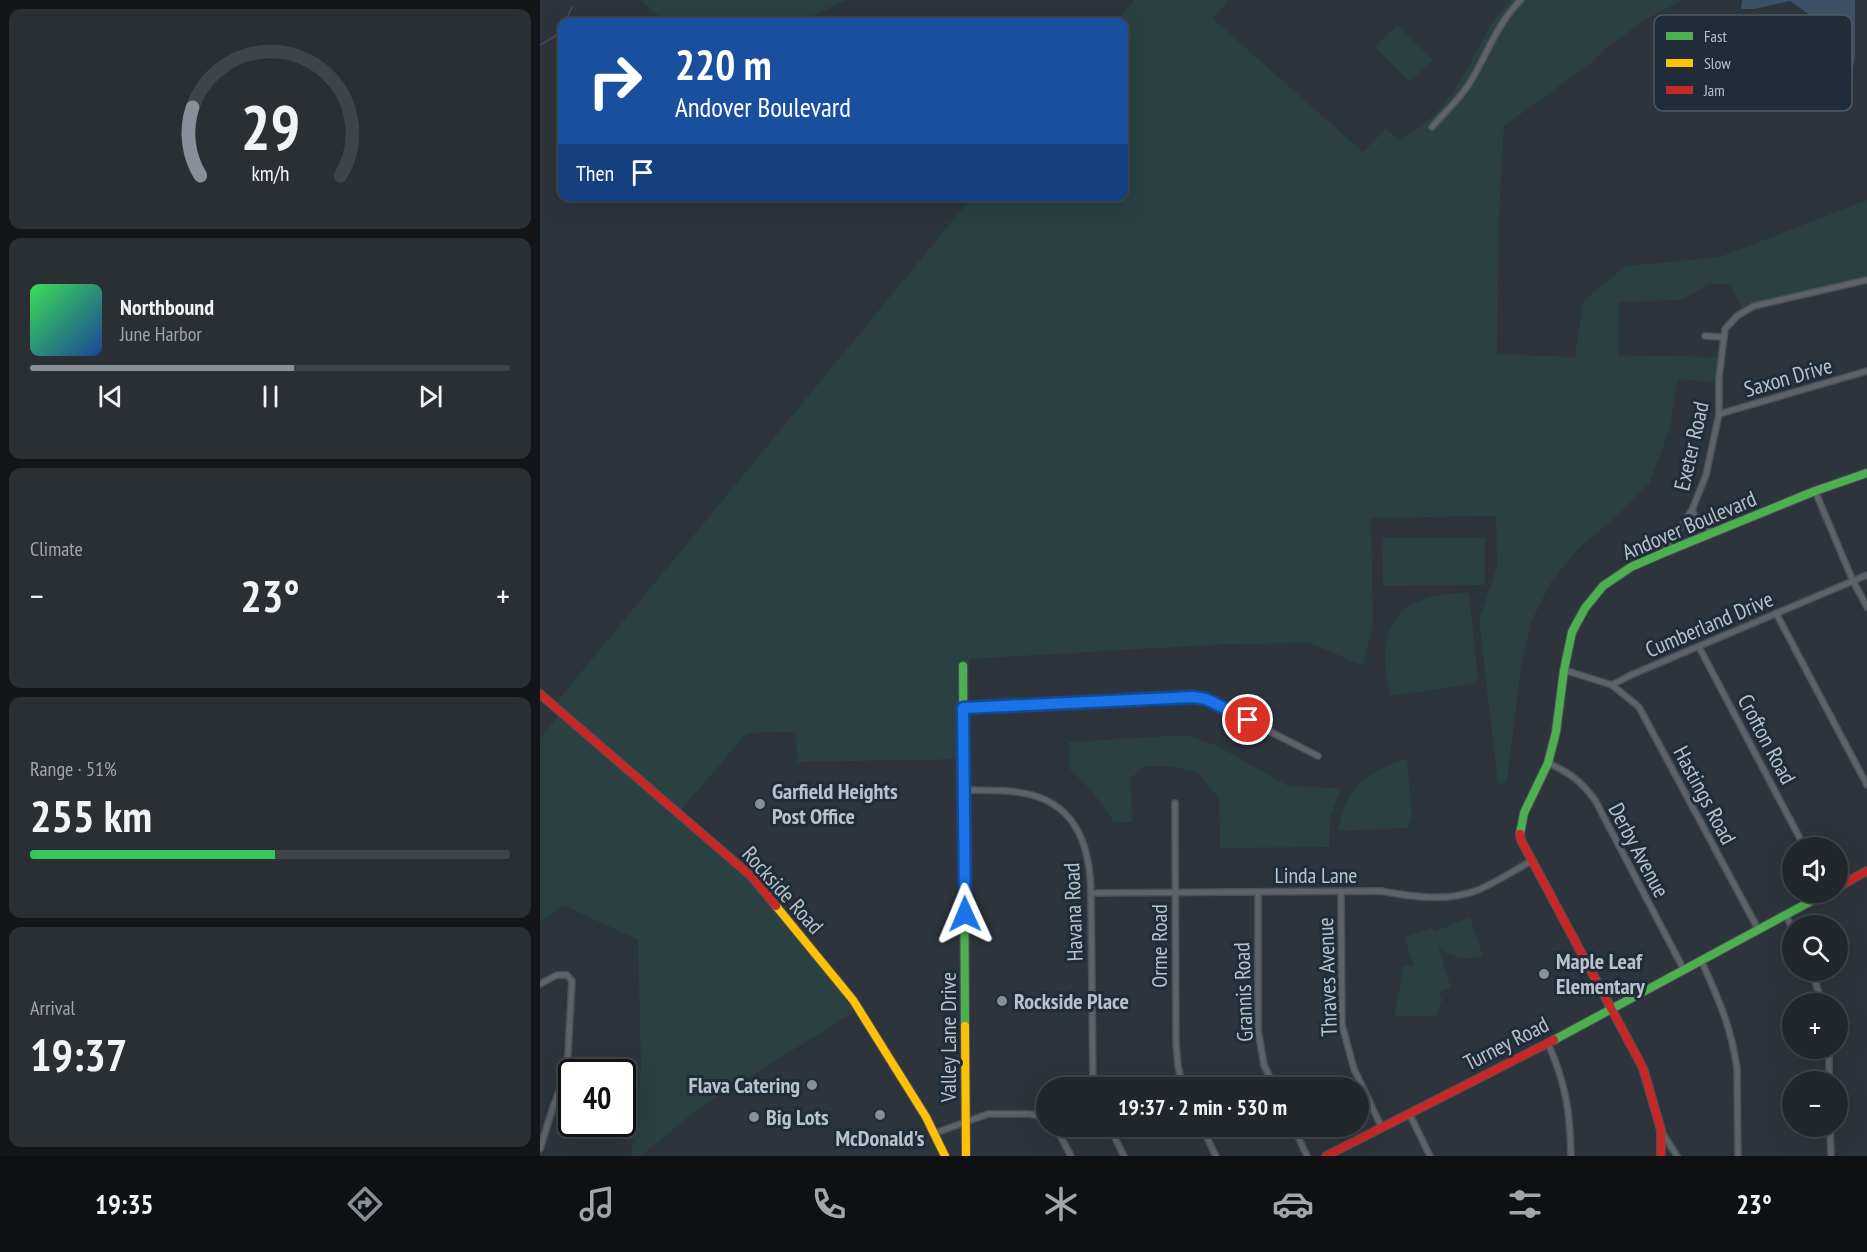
<!DOCTYPE html>
<html lang="en">
<head>
<meta charset="utf-8">
<style>
  :root { --surface:#22272c; --page:#2a2f34; --text:#f1f3f6; --muted:#a2a5a9; --line:#3f4448; --accent:#879099 }
  body { margin:0; font-family:"PT Sans Narrow",sans-serif; background:var(--page); color:var(--text); height:100vh; display:flex; flex-direction:column; font-size:22px; white-space:nowrap }
  * { box-sizing:border-box; margin:0 }
  p { font-size:20px; color:var(--muted) }
  .icon { flex:none; width:33px; height:33px; fill:none; stroke:currentColor; stroke-width:2; stroke-linecap:round; stroke-linejoin:round }
  .map { position:relative; flex:1; overflow:hidden }
  .sheet { display:flex; flex-direction:column; gap:9px; padding:9px; background:#131518; width:540px }
  .sheet>* { flex:none }
  .top-card { position:absolute; left:18px; top:18px; width:570px; height:183px; border-radius:12px; box-shadow:0 6px 24px #0002,0 0 0 2px var(--line); background:#1a4fa0; color:#fff; overflow:hidden }
  .fabs { position:absolute; left:1242px; top:837px; display:grid; gap:12px }
  .fabs a { display:grid; place-items:center; width:66px; height:66px; border-radius:50%; background:var(--surface); box-shadow:0 6px 24px #0002,0 0 0 2px var(--line); font-size:30px }
  .speed { position:absolute; left:18px; top:1059px; display:flex; gap:12px; font-size:30px; font-weight:700; text-align:center }
  .speed>* { display:grid; place-content:center; width:78px; height:78px; border-radius:50%; background:var(--surface); box-shadow:0 6px 24px #0002,0 0 0 2px var(--line); line-height:1 }
  .speed .limit { border:3px solid #111; border-radius:9px; background:#fff; color:#111 }
  .pin { position:absolute; display:grid; place-items:center; width:51px; height:51px; color:#fff; margin:-26px; border:3px solid #fff; border-radius:50%; box-shadow:0 2px 6px #0007 }
  .me { position:absolute; width:66px; margin:-33px; rotate:359deg; stroke-linejoin:round; filter:drop-shadow(0 0 4px #0008) }
  .turn { display:flex; align-items:center; gap:21px; height:126px; padding:0 18px; font-size:27px }
  .turn .icon { width:78px; height:78px; stroke-width:2.5 }
  .turn b { display:block; font-size:42px; line-height:51px }
  .then { display:flex; align-items:center; height:57px; padding:0 18px; background:#0003; gap:12px; font-size:22px }
  .big { font-size:45px; font-weight:700; line-height:1.1 }
  .sheet .card { flex:1; display:flex; flex-direction:column; justify-content:center; gap:9px; min-width:0; padding:0 21px; border-radius:12px; background:var(--page) }
  .sheet .dial { align-items:center; gap:0 }
  .dial svg { height:156px; overflow:visible; fill:none; stroke:var(--line); stroke-width:7; stroke-linecap:round; text-anchor:middle }
  .dial text { fill:var(--text); stroke:none }
  .song { display:flex; align-items:center; gap:18px }
  .cover { width:72px; height:72px; border-radius:9px; background:linear-gradient(135deg,hsl(130 70% 55%),hsl(220 70% 35%)) }
  .played { height:6px; border-radius:3px; background:linear-gradient(90deg,var(--accent) 55%,var(--line) 55%) }
  .keys { display:flex; justify-content:space-around; direction:ltr }
  .heat { display:flex; justify-content:space-between; align-items:center; font-size:33px; direction:ltr }
  .charge { height:9px; border-radius:4px; background:linear-gradient(90deg,#34c759 51%,var(--line) 0) }
  .trip { position:absolute; left:496px; top:1077px; width:333px; height:60px; border-radius:30px; background:var(--surface); box-shadow:0 6px 24px #0002,0 0 0 2px var(--line); font-weight:700; line-height:60px; text-align:center }
  .menu { display:flex; height:96px; justify-content:space-around; align-items:center; background:#0e1012; color:var(--muted) }
  .menu .icon { width:42px; height:42px }
  .menu .current { color:var(--accent) }
  .menu b { font-size:27px; color:var(--text) }
  main { display:flex; flex:1; min-height:0 }
  .map>svg:first-child { display:block }
  .green { fill:#2a4041 }
  .water { fill:#3c5166 }
  .lines { fill:none; stroke-linecap:round; stroke-linejoin:round }
  .stream { stroke:#3c5166; stroke-width:1.5 }
  .street-casing { stroke:#4b5056; stroke-width:8 }
  .fast-casing { stroke:#4b5056; stroke-width:10 }
  .slow-casing { stroke:#4b5056; stroke-width:10 }
  .jam-casing { stroke:#4b5056; stroke-width:10 }
  .street { stroke:#5d6369; stroke-width:5 }
  .fast { stroke:#4caf50; stroke-width:8 }
  .slow { stroke:#ffc107; stroke-width:8 }
  .jam { stroke:#c62828; stroke-width:8 }
  .route-casing { stroke:#114b97; stroke-width:15 }
  .route { stroke:#1a73e8; stroke-width:10 }
  .poi-dot { fill:#879099; stroke:#202c37; stroke-width:2 }
  .labels { text-anchor:middle; stroke-width:6; stroke-linejoin:round; paint-order:stroke }
  .street-label { font-size:22px; fill:#b8c2cb; stroke:#202c37 }
  .poi-label { font-size:22px; font-weight:bold; fill:#b8c2cb; stroke:#202c37; text-anchor:start }
  .key { fill:#202c37; stroke:#4e5963; stroke-width:1.5 }
  .key-label { font-size:16px; fill:#b8c2cb }
</style>
</head>
<body>
<main>
<section class="sheet">
<div class="card dial"><svg viewBox="0 0 100 80">
<path d="M14 69A42 42 0 1 1 86 69"/>
<path d="M14 69A42 42 0 0 1 10 34" stroke="#879099"/>
<text x="50" y="56" font-size="32" font-weight="700">29</text>
<text x="50" y="72" font-size="11">km/h</text>
</svg></div>
<div class="card">
<div class="song"><i class="cover"></i><div><b>Northbound</b><p>June Harbor</p></div></div>
<div class="played"></div>
<div class="keys"><svg class="icon" aria-label="previous" viewBox="0 0 24 24"><path d="M18 5L8 12l10 7zM5 5v14"/></svg><svg class="icon" aria-label="pause" viewBox="0 0 24 24"><path d="M8 5v14M16 5v14"/></svg><svg class="icon" aria-label="next" viewBox="0 0 24 24"><path d="M6 5l10 7-10 7zM19 5v14"/></svg></div>
</div>
<div class="card"><p>Climate</p>
<div class="heat"><a>−</a><b class="big">23°</b><a>+</a></div>
</div>
<div class="card"><p>Range · 51%</p><b class="big">255 km</b><div class="charge"></div></div>
<div class="card"><p>Arrival</p><b class="big">19:37</b></div>
</section>
<div class="map">
<svg width="1327" height="1156" viewBox="0 0 1327 1156">
  <rect width="100%" height="100%" fill="#2d343b"/>
  <g class="green">
    <path d="M 100,0 L 305,0 L 262,22 L 126,22 Z"/>
    <path d="M 594,0 L 689,0 L 673,19 L 823,152 L 846,128 L 860,141 C 868,134 877,128 886,122 C 895,116 905,103 911,95 C 934,65 944,26 971,0 L 1142,0 L 1105,20 L 1066,48 L 1052,62 L 1032,77 L 964,126 L 959,218 L 957,354 L 1035,357 L 1043,301 L 1086,266 L 1180,257 L 1327,200 L 1327,280 L 1214,306 L 1204,312 L 1190,284 L 1169,284 L 1142,300 L 1079,302 L 1078,355 L 1181,357 L 1179,383 L 1138,379 L 1130,428 L 1110,482 L 1078,515 L 1040,547 L 1012,580 L 993,618 L 982,659 L 967,782 L 958,784 L 939,620 L 957,567 L 956,516 L 831,518 L 833,624 L 823,666 L 770,643 L 689,644 L 429,659 L 429,759 L 257,762 L 256,732 L 207,733 L 138,813 L 211,876 L 256,930 L 314,1012 L 155,1111 L 101,1156 L 91,1156 L 101,1067 L 98,940 L 25,906 L 0,922 L 0,738 L 21,713 L 15,704 L 432,197 L 584,196 L 584,22 L 576,22 Z"/>
    <path d="M 857,25 L 893,60 L 870,82 L 835,47 Z"/>
    <path d="M 842,538 L 945,538 L 945,585 L 843,586 Z"/>
    <path d="M 929,593 L 938,678 L 933,684 L 850,696 C 834,626 856,593 929,593 Z"/>
    <path d="M 646,735 L 678,746 L 748,786 L 801,788 L 790,817 L 789,847 L 680,848 L 679,798 L 658,773 L 630,766 L 605,766 L 591,778 L 592,822 L 574,822 L 551,790 L 529,768 L 529,742 Z"/>
    <path d="M 867,758 L 872,817 L 868,828 L 798,831 C 808,783 824,775 867,758 Z"/>
    <path d="M 930,917 L 943,956 C 925,960 912,959 898,946 L 911,988 L 899,992 L 902,1000 L 896,1016 L 854,1016 L 864,965 L 874,967 L 864,937 L 892,928 L 894,932 Z"/>
  </g>
  <path class="water" d="M 1202,0 L 1315,0 L 1315,56 L 1311,81 L 1303,83 L 1296,78 L 1267,13 L 1250,1 L 1214,9 L 1201,9 Z"/>
  <g class="lines">
    <g class="stream">
      <path d="M 25,22 L 32,7"/>
      <path d="M 0,45 L 22,32 L 22,29"/>
    </g>
    <defs>
      <g id="street">
        <path d="M 892,127 C 904,113 919,100 929,84 C 947,56 956,24 981,0"/>
        <path d="M 1165,336 L 1183,337"/>
        <path d="M 1179,414 L 1327,371"/>
        <path d="M 1275,491 L 1313,581 L 1327,607"/>
        <path d="M 1152,510 L 1155,516 L 1174,532"/>
        <path d="M 1123,553 L 1152,510 L 1166,475 L 1179,414 L 1179,378 L 1185,329 L 1197,316 L 1214,306 L 1327,280"/>
        <path d="M 1236,613 L 1327,785"/>
        <path d="M 1159,647 L 1265,848"/>
        <path d="M 1024,670 L 1072,685 L 1099,707 L 1218,929"/>
        <path d="M 1072,685 L 1091,675 L 1327,575"/>
        <path d="M 423,708 L 653,697 L 666,699 L 778,756"/>
        <path d="M 1008,763 C 1030,773 1040,780 1055,800 L 1144,970"/>
        <path d="M 423,790 C 446,791 470,789 492,795 C 539,808 550,850 551,893 L 553,1088"/>
        <path d="M 635,803 L 636,1044 L 638,1066 L 643,1088"/>
        <path d="M 801,891 L 802,1025 L 814,1069 L 841,1126"/>
        <path d="M 718,892 L 718,1030 L 724,1065 L 735,1088"/>
        <path d="M 551,893 L 841,891 C 872,897 908,902 938,890 C 957,882 974,870 992,861"/>
        <path d="M 1246,915 L 1252,928"/>
        <path d="M 1161,960 C 1178,998 1191,1026 1197,1068 L 1198,1156"/>
        <path d="M 1272,970 L 1282,1004"/>
        <path d="M 0,984 L 17,975 L 27,975 L 32,981 L 27,1071 L 13,1107 L 0,1149"/>
        <path d="M 1008,1043 C 1026,1085 1030,1110 1031,1156"/>
        <path d="M 1289,1048 L 1289,1082"/>
        <path d="M 869,1113 L 890,1156"/>
        <path d="M 515,1126 L 531,1156"/>
        <path d="M 569,1126 L 584,1156"/>
        <path d="M 661,1126 L 676,1156"/>
        <path d="M 753,1126 L 767,1156"/>
        <path d="M 1290,1126 L 1291,1156"/>
        <path d="M 1121,1131 L 1137,1156"/>
        <path d="M 395,1133 L 448,1114 L 489,1114 L 507,1117"/>
      </g>
      <g id="fast">
        <path d="M 423,666 L 425,1026"/>
        <path d="M 980,834 L 984,813 L 1008,763 L 1016,732 L 1024,670 L 1032,632 L 1045,608 L 1063,586 L 1091,567 L 1123,553 L 1275,491 L 1327,473"/>
        <path d="M 1014,1040 L 1288,892"/>
      </g>
      <g id="slow">
        <path d="M 236,906 L 313,1000 L 386,1117 L 405,1156"/>
        <path d="M 425,1026 L 426,1156"/>
      </g>
      <g id="jam">
        <path d="M 0,694 L 211,876 L 236,906"/>
        <path d="M 980,834 L 981,840 L 1103,1068 L 1121,1130 L 1121,1156"/>
        <path d="M 1298,887 L 1327,871"/>
        <path d="M 786,1156 L 1014,1040"/>
      </g>
    </defs>
    <use href="#street" class="street-casing"/>
    <use href="#fast" class="fast-casing"/>
    <use href="#slow" class="slow-casing"/>
    <use href="#jam" class="jam-casing"/>
    <use href="#street" class="street"/>
    <use href="#fast" class="fast"/>
    <use href="#slow" class="slow"/>
    <use href="#jam" class="jam"/>
  </g>
  <g class="lines">
    <defs>
      <path id="route" d="M 425,914 L 423,708 L 653,697 L 666,699 L 708,720"/>
    </defs>
    <use href="#route" class="route-casing"/>
    <use href="#route" class="route"/>
  </g>
  <g class="poi-dot">
    <circle cx="220" cy="804" r="6"/>
    <circle cx="1004" cy="974" r="6"/>
    <circle cx="462" cy="1001" r="6"/>
    <circle cx="272" cy="1085" r="6"/>
    <circle cx="340" cy="1115" r="6"/>
    <circle cx="214" cy="1117" r="6"/>
  </g>
  <g class="labels">
    <g class="street-label">
      <text transform="translate(1248 377) rotate(-16)" y="8">Saxon Drive</text>
      <text transform="translate(1151 446) rotate(-77)" y="8">Exeter Road</text>
      <text transform="translate(1149 525) rotate(-23)" y="8">Andover Boulevard</text>
      <text transform="translate(1169 624) rotate(-23)" y="8">Cumberland Drive</text>
      <text transform="translate(1227 739) rotate(62)" y="8">Crofton Road</text>
      <text transform="translate(1165 795) rotate(62)" y="8">Hastings Road</text>
      <text transform="translate(1099 850) rotate(62)" y="8">Derby Avenue</text>
      <text x="776" y="883">Linda Lane</text>
      <text transform="translate(243 890) rotate(48)" y="8">Rockside Road</text>
      <text transform="translate(533 912) rotate(-92)" y="8">Havana Road</text>
      <text transform="translate(619 946) rotate(-90)" y="8">Orme Road</text>
      <text transform="translate(787 977) rotate(-92)" y="8">Thraves Avenue</text>
      <text transform="translate(703 992) rotate(-92)" y="8">Grannis Road</text>
      <text transform="translate(408 1037) rotate(-90)" y="8">Valley Lane Drive</text>
      <text transform="translate(966 1043) rotate(-27)" y="8">Turney Road</text>
    </g>
    <g class="poi-label">
      <text x="232" y="799">Garfield Heights<tspan x="232" dy="25">Post Office</tspan></text>
      <text x="1016" y="969">Maple Leaf<tspan x="1016" dy="25">Elementary</tspan></text>
      <text x="474" y="1009">Rockside Place</text>
      <text x="260" y="1093" text-anchor="end">Flava Catering</text>
      <text x="226" y="1125">Big Lots</text>
      <text x="340" y="1146" text-anchor="middle">McDonald's</text>
    </g>
  </g>
  <rect x="1114" y="15" width="198" height="96" rx="9" class="key"/>
  <rect x="1126" y="32" width="27" height="8" fill="#4caf50"/>
  <rect x="1126" y="59" width="27" height="8" fill="#ffc107"/>
  <rect x="1126" y="86" width="27" height="8" fill="#c62828"/>
  <g class="key-label">
    <text x="1164" y="42">Fast</text>
    <text x="1164" y="69">Slow</text>
    <text x="1164" y="96">Jam</text>
  </g>
</svg>
<div class="fabs">
<a><svg class="icon" aria-label="sound" viewBox="0 0 24 24"><path d="M4 9h4l5-4v14l-5-4H4zM17 9q2 3 0 6"/></svg></a>
<a><svg class="icon" aria-label="search" viewBox="0 0 24 24"><circle cx="10" cy="10" r="6"/><path d="M15 15l6 6"/></svg></a>
<a>+</a>
<a>−</a>
</div>
<div class="speed"><div class="limit">40</div></div>
<div class="pin" style="left:708px;top:720px;background:#d93025"><svg class="icon" aria-label="arrive" viewBox="0 0 24 24"><path d="M6 21V4h12l-3 4 3 4H6"/></svg></div>
<svg class="me" style="left:425px;top:914px" viewBox="-20 -20 40 40"><path d="M0-17L14 15 0 8-14 15z" fill="#1a73e8" stroke="#fff" stroke-width="4"/></svg>
<div class="trip">19:37 · 2 min · 530 m</div>
<div class="top-card">
<div class="turn"><svg class="icon" aria-label="right" viewBox="0 0 24 24"><path d="M7 20v-9h11M14 6l5 5-5 5"/></svg><div><b>220 m</b>Andover Boulevard</div></div>
<div class="then">Then<svg class="icon" aria-label="arrive" viewBox="0 0 24 24"><path d="M6 21V4h12l-3 4 3 4H6"/></svg></div>
</div>
</div>
</main>
<nav class="menu">
<b>19:35</b>
<svg class="icon current" aria-label="directions" viewBox="0 0 24 24"><path d="M12 3l9 9-9 9-9-9zM9 14v-3h6M13 9l2 2-2 2"/></svg>
<svg class="icon" aria-label="music" viewBox="0 0 24 24"><path d="M9 18V5l10-2v13"/><circle cx="6" cy="18" r="3"/><circle cx="16" cy="16" r="3"/></svg>
<svg class="icon" aria-label="phone" viewBox="0 0 24 24"><path d="M5 4h4l2 5-3 2q2 4 5 5l2-3 5 2v4C11 20 4 13 5 4z"/></svg>
<svg class="icon" aria-label="climate" viewBox="0 0 24 24"><path d="M12 3v18M4 7l16 10M4 17L20 7"/></svg>
<svg class="icon" aria-label="car" viewBox="0 0 24 24"><path d="M5 17H2v-5l4-1 3-4h7l3 4 3 1v5h-3M9 17h6M6 11h13"/><circle cx="7" cy="17" r="2"/><circle cx="17" cy="17" r="2"/></svg>
<svg class="icon" aria-label="filters" viewBox="0 0 24 24"><path d="M4 7h16M4 17h16"/><circle cx="9" cy="7" r="2"/><circle cx="15" cy="17" r="2"/></svg>
<b>23°</b>
</nav>
</body>
</html>
